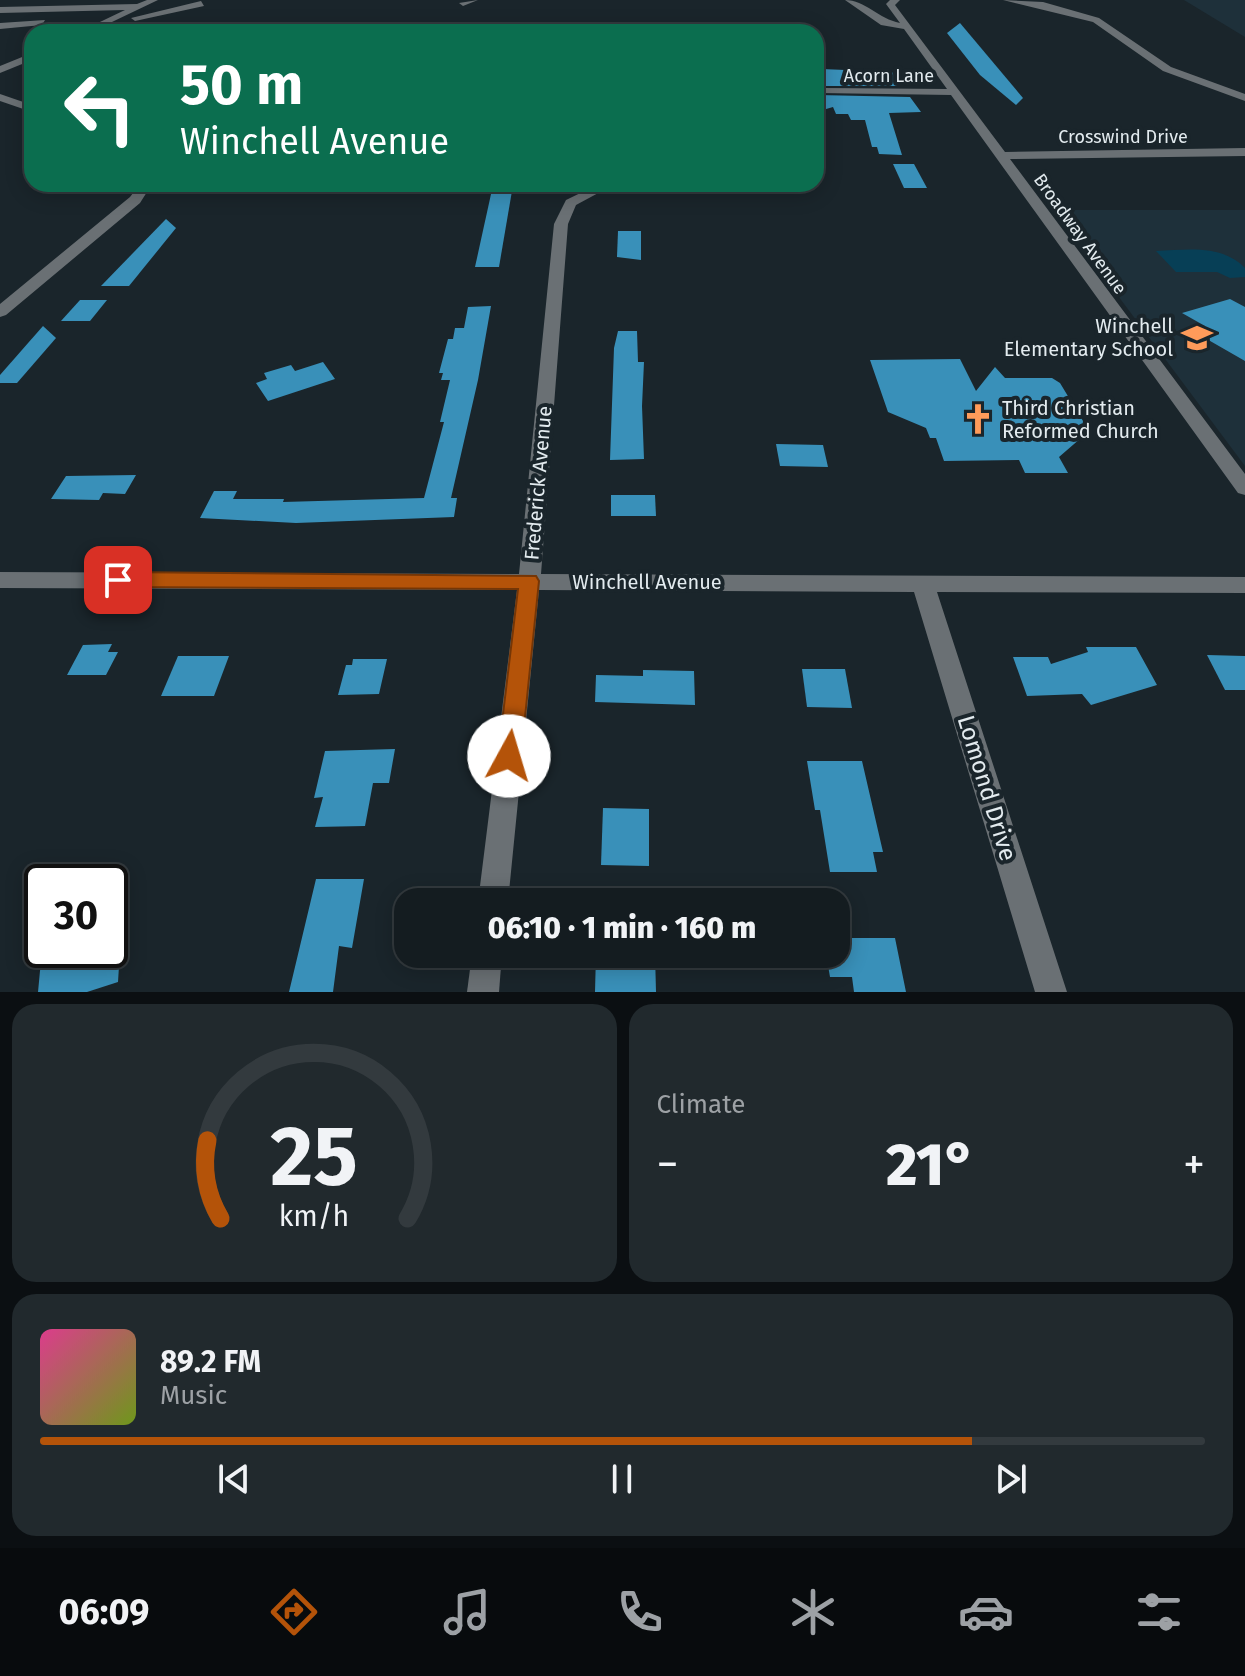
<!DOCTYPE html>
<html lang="en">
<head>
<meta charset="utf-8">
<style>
  :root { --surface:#141c20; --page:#21292d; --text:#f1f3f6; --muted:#9da1a5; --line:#333a3e; --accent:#b45309 }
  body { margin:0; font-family:"Fira Sans",sans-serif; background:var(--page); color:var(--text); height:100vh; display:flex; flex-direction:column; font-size:30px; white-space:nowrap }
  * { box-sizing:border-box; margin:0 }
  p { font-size:26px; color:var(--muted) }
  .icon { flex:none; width:44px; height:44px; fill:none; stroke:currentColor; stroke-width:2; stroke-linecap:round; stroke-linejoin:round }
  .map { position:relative; height:992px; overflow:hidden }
  .side { display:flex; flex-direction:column; gap:12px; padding:12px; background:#0b0f12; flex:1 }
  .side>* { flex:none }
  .top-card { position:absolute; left:24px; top:24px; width:800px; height:168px; border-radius:24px; box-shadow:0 4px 20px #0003,0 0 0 2px var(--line); background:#0b6e4f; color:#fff; overflow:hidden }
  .speed { position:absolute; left:24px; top:864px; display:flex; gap:16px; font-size:40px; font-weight:700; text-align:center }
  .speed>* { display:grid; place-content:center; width:104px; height:104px; border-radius:50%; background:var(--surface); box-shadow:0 4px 20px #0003,0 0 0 2px var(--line); line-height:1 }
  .speed .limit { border:4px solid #111; border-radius:12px; background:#fff; color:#111 }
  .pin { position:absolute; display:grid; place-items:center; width:68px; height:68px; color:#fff; margin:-34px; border-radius:16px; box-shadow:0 4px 12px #0006 }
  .me { position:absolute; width:88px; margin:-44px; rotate:6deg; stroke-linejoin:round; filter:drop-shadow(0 0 6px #0008) }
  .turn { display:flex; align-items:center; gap:28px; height:168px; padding:0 24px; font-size:36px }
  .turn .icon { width:104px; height:104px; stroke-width:2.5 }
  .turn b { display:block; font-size:56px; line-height:68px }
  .big { font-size:60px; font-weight:800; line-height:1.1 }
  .side .widget { flex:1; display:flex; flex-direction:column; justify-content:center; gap:12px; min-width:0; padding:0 28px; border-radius:24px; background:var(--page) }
  .side .dial { align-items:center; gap:0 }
  .dial svg { height:208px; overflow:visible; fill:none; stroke:var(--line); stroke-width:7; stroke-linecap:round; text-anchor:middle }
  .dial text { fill:var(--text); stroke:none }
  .song { display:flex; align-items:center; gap:24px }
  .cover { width:96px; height:96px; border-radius:12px; background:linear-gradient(135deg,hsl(330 70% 55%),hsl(80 70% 35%)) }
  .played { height:8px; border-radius:4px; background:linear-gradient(90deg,var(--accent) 80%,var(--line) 80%) }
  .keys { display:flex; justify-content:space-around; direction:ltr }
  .heat { display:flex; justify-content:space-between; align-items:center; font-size:44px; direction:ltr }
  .side .tiles { flex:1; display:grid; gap:12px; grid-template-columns:1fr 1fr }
  .widget:last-child { grid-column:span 2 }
  .trip { position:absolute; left:394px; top:888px; width:456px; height:80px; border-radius:24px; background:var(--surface); box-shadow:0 4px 20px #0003,0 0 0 2px var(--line); font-weight:800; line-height:80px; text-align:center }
  .menu { display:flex; height:128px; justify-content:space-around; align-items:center; background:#080b0d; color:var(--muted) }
  .menu .icon { width:56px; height:56px }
  .menu .active { color:var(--accent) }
  .menu b { font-size:36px; color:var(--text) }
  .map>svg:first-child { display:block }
  .built { fill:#1e303a }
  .green { fill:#073f56 }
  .building { fill:#3990b9 }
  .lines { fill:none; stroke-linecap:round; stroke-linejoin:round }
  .minor { fill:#6a7074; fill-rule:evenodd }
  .route { fill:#b45309; stroke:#753606; stroke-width:2 }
  .labels { text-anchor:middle; stroke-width:8; stroke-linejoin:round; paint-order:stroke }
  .far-street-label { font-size:18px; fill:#e3ebef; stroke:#1a252b }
  .poi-label { font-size:20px; fill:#e3ebef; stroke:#1a252b; text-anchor:end }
  .street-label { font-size:20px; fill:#e3ebef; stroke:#1a252b }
  .near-street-label { font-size:24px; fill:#e3ebef; stroke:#1a252b }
</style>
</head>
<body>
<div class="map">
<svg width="1245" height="992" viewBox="0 0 1245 992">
  <rect width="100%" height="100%" fill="#1a252b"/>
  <g class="built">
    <path d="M 1184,0 L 1245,0 L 1245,37 Z"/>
    <path d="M 1054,210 L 1245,210 L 1245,466 Z"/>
  </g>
  <path class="green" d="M 1156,251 C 1187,250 1222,244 1245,268 L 1245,277 L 1230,278 L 1217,272 L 1176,272 Z"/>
  <g class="building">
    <path d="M 960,23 L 1023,98 L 1016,105 L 980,75 L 947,33 Z"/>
    <path d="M 822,69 L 892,72 L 902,86 L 819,86 Z"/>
    <path d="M 818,95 L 910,97 L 921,112 L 889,113 L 902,155 L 879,154 L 877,147 L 872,147 L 865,120 L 851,120 L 848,114 L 836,114 L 833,107 L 816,112 Z"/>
    <path d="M 893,164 L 914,164 L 927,188 L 904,188 Z"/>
    <path d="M 493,185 L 513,185 L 499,267 L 475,267 Z"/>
    <path d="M 166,219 L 176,228 L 129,286 L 101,286 Z"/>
    <path d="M 618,231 L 641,231 L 641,260 L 617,257 Z"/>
    <path d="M 1230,299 L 1245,307 L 1245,361 L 1191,330 L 1205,326 L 1182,313 Z"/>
    <path d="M 80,300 L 107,300 L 90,321 L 61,321 Z"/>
    <path d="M 491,306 L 478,380 L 451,498 L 457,498 L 454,517 L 296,523 L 200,518 L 214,491 L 237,491 L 233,499 L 284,499 L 283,502 L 424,498 L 444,422 L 440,422 L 450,380 L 441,380 L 443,373 L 439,373 L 448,339 L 453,339 L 455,328 L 464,328 L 468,307 Z"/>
    <path d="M 43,326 L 56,338 L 17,383 L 0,383 L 0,375 Z"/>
    <path d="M 618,331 L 637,331 L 638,362 L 644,362 L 642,406 L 644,459 L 610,460 L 614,348 Z"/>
    <path d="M 960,359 L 976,391 L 995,367 L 1005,378 L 1052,378 L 1060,383 L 1083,421 L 1081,438 L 1059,457 L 1068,473 L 1025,473 L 1019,460 L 944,461 L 936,438 L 930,438 L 926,428 L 888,412 L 870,360 Z"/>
    <path d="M 323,362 L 335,379 L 268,401 L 256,383 L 267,379 L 264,373 L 291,365 L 295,371 Z"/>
    <path d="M 776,444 L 823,445 L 828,467 L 780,466 Z"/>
    <path d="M 136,475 L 125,494 L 103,493 L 99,500 L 51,499 L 66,476 Z"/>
    <path d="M 611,495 L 655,495 L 656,516 L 611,516 Z"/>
    <path d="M 112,644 L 108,652 L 118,652 L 106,675 L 67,675 L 83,645 Z"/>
    <path d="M 1086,647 L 1136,647 L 1157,685 L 1091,705 L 1082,694 L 1027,696 L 1013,657 L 1048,657 L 1051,664 L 1088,652 Z"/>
    <path d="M 1207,655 L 1245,656 L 1245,690 L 1225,690 Z"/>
    <path d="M 178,656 L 229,656 L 214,696 L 161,696 Z"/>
    <path d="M 353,659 L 387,659 L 379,694 L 338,695 L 346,665 L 352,665 Z"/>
    <path d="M 802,669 L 845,669 L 852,708 L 807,707 Z"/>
    <path d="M 643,670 L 694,671 L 695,705 L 595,702 L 596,675 L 643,676 Z"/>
    <path d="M 395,749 L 389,783 L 373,783 L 365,826 L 315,827 L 323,797 L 314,798 L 325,751 Z"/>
    <path d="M 807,761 L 862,761 L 883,852 L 873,852 L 877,872 L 830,872 L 820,810 L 815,810 Z"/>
    <path d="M 603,808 L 649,809 L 649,866 L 601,865 Z"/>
    <path d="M 316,879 L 364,879 L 352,948 L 339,946 L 333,992 L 289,992 Z"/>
    <path d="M 846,938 L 895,938 L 906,992 L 854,992 L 852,977 L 830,977 L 826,954 L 848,950 Z"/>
    <path d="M 42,950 L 120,950 L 118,982 L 87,992 L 38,992 Z"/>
    <path d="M 596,954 L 655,954 L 656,992 L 595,992 Z"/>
  </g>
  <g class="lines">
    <g class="minor">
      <path d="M 147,0 L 158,0 L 91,32 L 79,32 L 125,10 L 0,13 L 0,7 L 137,4 Z"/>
      <path d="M 478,0 L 463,6 L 459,3 Z"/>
      <path d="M 845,0 C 865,0 879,19 900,23 L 886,4 L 890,0 L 900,0 L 895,5 L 1005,152 L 1245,148 L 1245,156 L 1010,159 L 1245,474 L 1245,495 L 1238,493 L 951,95 L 820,93 L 820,89 L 824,88 L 947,89 L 904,29 L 881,25 Z"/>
      <path d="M 1003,0 L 1043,2 L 1099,18 L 1171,67 L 1245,94 L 1245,101 L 1163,71 L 1093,22 Z"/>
      <path d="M 201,1 L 204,6 L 135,21 L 131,18 Z"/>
      <path d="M 45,20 L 42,25 L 0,29 L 0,23 Z"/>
      <path d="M 32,53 L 32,60 L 0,73 L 0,66 Z"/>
      <path d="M 0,94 L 32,105 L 32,112 L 0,101 Z"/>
      <path d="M 140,184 L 152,184 L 140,203 L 6,315 L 0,317 L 0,304 L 130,197 Z"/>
      <path d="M 599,184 L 615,184 L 576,205 L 568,224 L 541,574 L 1245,577 L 1245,593 L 937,592 L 1067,992 L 1035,992 L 914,592 L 539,590 L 508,902 L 478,902 L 517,590 L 0,588 L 0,572 L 519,574 L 554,224 L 566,200 Z"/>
      <path d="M 472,954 L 502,954 L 499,992 L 467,992 Z"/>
    </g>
  </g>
  <path class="route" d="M 118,572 L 536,576 L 539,581 L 521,756 L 518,764 L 509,767 L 501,764 L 498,756 L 518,589 L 118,587 L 111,585 L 108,580 L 111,575 Z"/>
  <defs>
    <symbol id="school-bare" viewBox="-9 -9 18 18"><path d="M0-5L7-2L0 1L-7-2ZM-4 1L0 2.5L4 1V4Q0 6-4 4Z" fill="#ff9b5a" stroke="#1a252b" stroke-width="2.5" paint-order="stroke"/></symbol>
    <symbol id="church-bare" viewBox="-9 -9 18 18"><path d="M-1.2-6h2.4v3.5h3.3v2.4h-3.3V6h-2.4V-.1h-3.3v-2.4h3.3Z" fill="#ff9b5a" stroke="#1a252b" stroke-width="2.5" paint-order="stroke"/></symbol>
  </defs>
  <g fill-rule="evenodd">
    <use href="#school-bare" x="1175" y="316" width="44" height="44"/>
    <use href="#church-bare" x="956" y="397" width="44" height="44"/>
  </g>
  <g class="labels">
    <g class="far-street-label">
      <text x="889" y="82">Acorn Lane</text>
      <text x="1123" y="143">Crosswind Drive</text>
      <text transform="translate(1080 234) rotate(54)" y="6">Broadway Avenue</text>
    </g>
    <g class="poi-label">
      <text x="1173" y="333">Winchell<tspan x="1173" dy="23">Elementary School</tspan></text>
      <text x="1002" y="415" text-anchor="start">Third Christian<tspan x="1002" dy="23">Reformed Church</tspan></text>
    </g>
    <g class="street-label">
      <text transform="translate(538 483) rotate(-85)" y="7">Frederick Avenue</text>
      <text x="647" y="589">Winchell Avenue</text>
    </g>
    <g class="near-street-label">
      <text transform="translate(987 788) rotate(73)" y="8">Lomond Drive</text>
    </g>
  </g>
</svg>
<div class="speed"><div class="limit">30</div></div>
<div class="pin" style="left:118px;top:580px;background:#d93025"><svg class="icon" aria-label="arrive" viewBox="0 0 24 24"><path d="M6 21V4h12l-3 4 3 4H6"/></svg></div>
<svg class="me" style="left:509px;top:756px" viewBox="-20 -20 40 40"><circle r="19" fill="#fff"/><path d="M0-13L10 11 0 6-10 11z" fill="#b45309"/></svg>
<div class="trip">06:10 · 1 min · 160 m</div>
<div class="top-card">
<div class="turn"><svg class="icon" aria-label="left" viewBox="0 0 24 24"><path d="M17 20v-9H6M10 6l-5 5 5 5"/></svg><div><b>50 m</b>Winchell Avenue</div></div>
</div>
</div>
<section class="side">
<div class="tiles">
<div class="widget dial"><svg viewBox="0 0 100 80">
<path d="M14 69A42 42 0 1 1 86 69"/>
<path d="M14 69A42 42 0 0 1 9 39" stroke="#b45309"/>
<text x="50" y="56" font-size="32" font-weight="700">25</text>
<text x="50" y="72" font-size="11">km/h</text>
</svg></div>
<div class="widget"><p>Climate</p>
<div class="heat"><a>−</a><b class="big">21°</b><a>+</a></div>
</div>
<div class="widget">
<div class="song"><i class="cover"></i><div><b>89.2 FM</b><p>Music</p></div></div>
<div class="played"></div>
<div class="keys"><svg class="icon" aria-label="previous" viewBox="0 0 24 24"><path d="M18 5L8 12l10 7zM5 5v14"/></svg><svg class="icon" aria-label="pause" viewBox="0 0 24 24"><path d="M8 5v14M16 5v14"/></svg><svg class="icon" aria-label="next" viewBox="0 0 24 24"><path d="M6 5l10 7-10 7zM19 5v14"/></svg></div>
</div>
</div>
</section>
<nav class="menu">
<b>06:09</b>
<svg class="icon active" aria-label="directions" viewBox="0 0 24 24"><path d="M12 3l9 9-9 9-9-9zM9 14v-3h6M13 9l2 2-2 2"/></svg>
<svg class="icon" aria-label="music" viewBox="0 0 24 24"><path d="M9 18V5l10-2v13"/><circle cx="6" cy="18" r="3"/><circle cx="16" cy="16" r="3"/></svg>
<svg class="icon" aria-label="phone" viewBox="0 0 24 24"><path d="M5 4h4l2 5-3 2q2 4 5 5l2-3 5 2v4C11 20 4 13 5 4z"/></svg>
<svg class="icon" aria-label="climate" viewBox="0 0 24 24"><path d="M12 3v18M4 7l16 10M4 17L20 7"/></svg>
<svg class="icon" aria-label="car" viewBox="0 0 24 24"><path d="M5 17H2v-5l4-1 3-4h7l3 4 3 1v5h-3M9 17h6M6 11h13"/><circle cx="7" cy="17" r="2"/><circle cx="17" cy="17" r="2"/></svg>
<svg class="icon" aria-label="filters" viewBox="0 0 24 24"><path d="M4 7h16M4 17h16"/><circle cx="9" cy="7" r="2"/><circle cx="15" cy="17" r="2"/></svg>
</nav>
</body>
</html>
